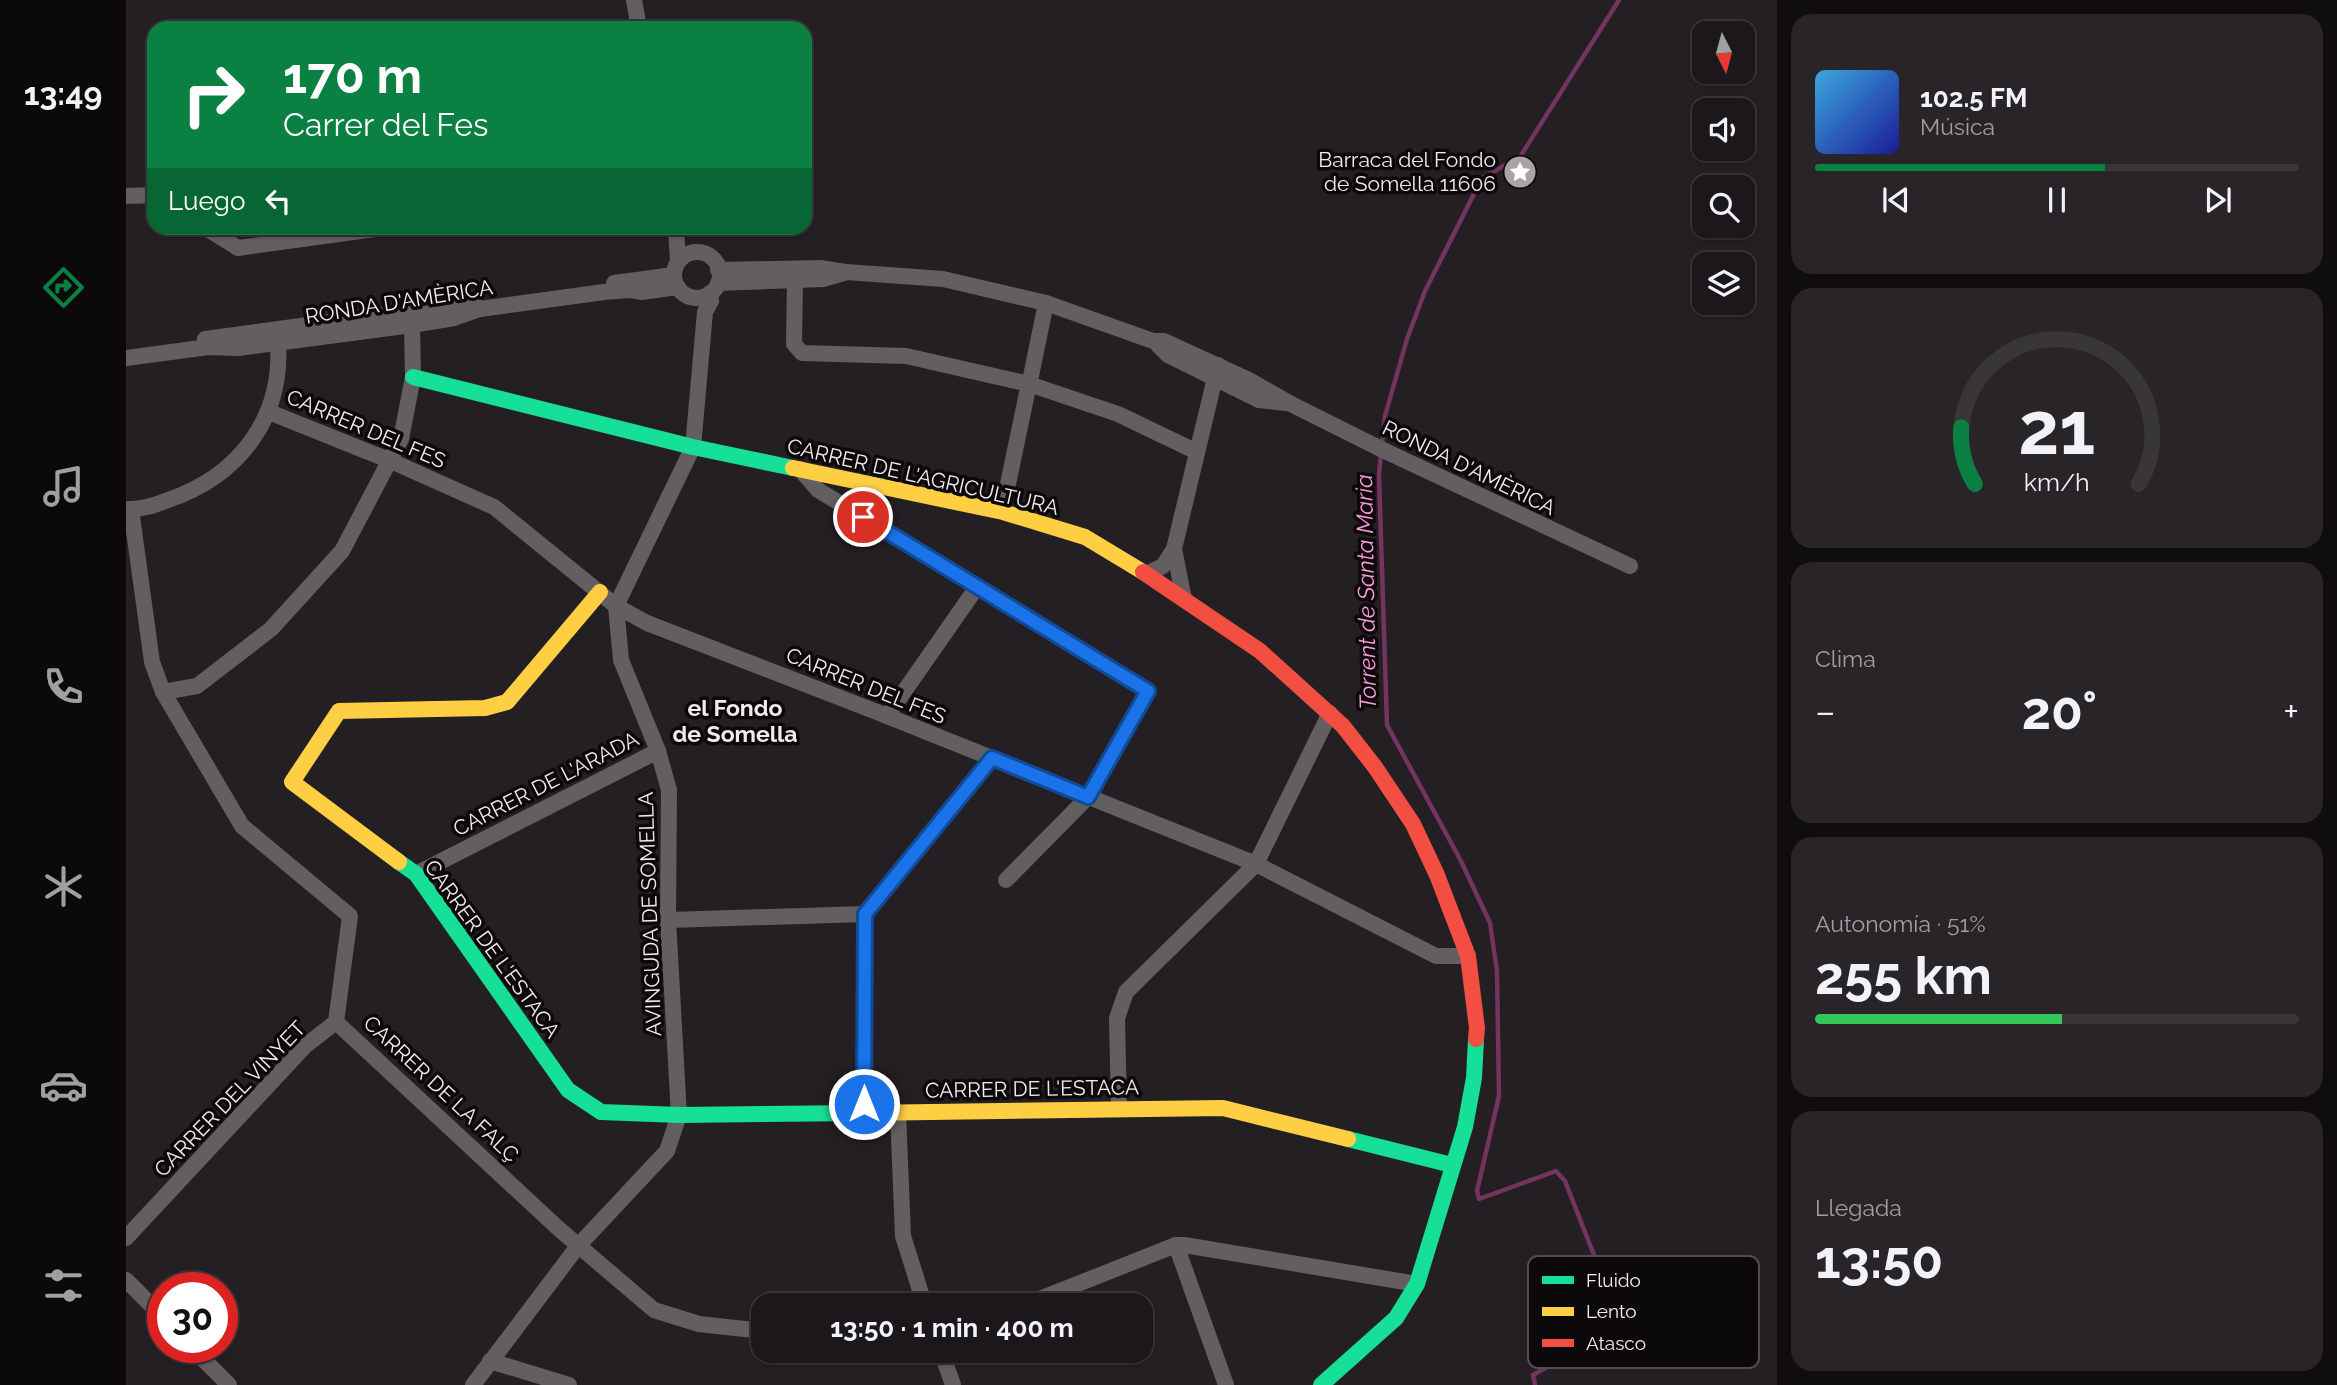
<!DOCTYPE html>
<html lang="es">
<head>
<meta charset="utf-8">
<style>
  :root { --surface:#1b171a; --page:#282427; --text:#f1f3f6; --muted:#a09fa2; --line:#393639; --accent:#0b8043 }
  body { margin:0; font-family:Raleway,sans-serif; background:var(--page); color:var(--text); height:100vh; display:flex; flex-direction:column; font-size:26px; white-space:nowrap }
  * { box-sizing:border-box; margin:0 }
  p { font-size:23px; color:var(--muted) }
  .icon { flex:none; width:38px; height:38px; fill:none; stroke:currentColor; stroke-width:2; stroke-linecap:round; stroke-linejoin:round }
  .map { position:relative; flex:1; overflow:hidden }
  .panel { display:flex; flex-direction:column; gap:14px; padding:14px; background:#0f0d0e; width:560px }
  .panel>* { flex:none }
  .hud { position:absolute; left:21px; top:21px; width:665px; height:214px; border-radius:21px; box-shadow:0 2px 5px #0004,0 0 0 2px var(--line); background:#0b8043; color:#fff; overflow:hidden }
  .needle { width:46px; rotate:174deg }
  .controls { position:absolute; left:1566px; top:21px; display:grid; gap:14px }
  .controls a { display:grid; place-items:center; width:63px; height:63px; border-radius:14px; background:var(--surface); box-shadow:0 2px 5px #0004,0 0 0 2px var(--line); font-size:35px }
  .speed { position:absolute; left:21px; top:1272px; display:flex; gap:14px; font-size:35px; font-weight:700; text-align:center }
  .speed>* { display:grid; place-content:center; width:91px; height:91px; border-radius:50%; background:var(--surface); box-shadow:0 2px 5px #0004,0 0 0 2px var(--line); line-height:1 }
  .speed .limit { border:10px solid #d22; background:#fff; color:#111 }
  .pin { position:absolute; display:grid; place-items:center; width:60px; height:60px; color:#fff; margin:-30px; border:4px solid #fff; border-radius:50%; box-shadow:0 2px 7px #0007 }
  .me { position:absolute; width:77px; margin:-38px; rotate:0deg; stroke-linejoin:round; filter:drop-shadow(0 0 5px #0008) }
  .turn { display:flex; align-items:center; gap:24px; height:147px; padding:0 21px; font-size:32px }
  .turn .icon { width:91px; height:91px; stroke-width:2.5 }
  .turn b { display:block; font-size:49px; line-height:60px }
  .then { display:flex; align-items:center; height:66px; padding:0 21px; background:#0003; gap:14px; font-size:26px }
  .big { font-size:52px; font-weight:700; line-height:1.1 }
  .panel .widget { flex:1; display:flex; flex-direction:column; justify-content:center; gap:10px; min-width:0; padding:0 24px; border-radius:21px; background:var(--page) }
  .panel .dial { align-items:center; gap:0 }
  .dial svg { height:182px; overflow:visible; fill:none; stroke:var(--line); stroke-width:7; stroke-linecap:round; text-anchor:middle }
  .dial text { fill:var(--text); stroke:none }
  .song { display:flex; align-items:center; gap:21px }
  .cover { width:84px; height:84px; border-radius:10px; background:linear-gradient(135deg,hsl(200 70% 55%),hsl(240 70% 35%)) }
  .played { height:7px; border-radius:4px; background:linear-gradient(90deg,var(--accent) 60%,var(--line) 60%) }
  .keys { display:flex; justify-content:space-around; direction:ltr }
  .heat { display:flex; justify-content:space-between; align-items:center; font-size:38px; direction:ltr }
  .charge { height:10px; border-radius:5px; background:linear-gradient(90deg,#34c759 51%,var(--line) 0) }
  .trip { position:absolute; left:625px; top:1293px; width:402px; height:70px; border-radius:21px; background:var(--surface); box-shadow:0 2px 5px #0004,0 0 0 2px var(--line); font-weight:700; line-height:70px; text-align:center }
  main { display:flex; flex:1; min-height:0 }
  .tab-bar { display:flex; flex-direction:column; width:126px; justify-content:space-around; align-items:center; background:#0b090a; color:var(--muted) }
  .tab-bar .icon { width:49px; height:49px }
  .tab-bar .active { color:var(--accent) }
  .tab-bar b { font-size:32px; color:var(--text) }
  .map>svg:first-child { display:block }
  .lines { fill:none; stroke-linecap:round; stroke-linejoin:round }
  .stream { stroke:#733460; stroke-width:4.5 }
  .street { stroke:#635f61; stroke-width:16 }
  .fast { stroke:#16e098; stroke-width:16 }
  .slow { stroke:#ffcf43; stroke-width:16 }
  .jam { stroke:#f24e42; stroke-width:16 }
  .route-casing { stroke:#114b97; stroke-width:18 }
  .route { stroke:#1a73e8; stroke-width:12 }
  .labels { text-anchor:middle; stroke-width:7; stroke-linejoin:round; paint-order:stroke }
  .poi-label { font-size:21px; fill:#f1ebee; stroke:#0c090b; text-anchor:end }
  .street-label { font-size:21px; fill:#f1ebee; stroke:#0c090b }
  .water-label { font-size:23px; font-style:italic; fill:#fe99dd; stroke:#0c090b }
  .neighbourhood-label { font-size:23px; font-weight:bold; fill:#f1ebee; stroke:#0c090b }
  .key { fill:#0c090b; stroke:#514d4f; stroke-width:2 }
  .key-label { font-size:19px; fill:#f1ebee }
</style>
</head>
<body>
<main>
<nav class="tab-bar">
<b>13:49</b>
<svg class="icon active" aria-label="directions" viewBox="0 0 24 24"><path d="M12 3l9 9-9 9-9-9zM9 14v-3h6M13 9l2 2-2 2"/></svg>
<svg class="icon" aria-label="music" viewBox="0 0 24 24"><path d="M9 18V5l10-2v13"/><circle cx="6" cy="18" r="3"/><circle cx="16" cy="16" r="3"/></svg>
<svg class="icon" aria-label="phone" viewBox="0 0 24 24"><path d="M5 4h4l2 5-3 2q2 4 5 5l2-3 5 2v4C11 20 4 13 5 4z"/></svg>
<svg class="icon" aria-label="climate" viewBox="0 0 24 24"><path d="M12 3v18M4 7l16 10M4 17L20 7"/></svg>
<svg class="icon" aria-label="car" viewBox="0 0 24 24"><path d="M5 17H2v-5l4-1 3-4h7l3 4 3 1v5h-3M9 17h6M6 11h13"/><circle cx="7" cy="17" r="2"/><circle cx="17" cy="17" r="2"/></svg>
<svg class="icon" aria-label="filters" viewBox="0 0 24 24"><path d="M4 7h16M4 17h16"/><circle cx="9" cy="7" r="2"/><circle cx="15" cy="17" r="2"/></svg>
</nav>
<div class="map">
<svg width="1651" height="1385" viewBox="0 0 1651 1385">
  <rect width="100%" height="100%" fill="#241f22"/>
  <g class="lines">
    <g class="stream">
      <path d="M 1256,444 L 1259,416 L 1281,339 L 1299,291 L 1356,178 L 1394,157 L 1493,0"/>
      <path d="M 1255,453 L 1253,475 L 1261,725 L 1335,861 L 1364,923 L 1371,971 L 1373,1096 L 1351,1191 L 1353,1199 L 1430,1171 L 1439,1181 L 1495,1324 L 1407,1375 L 1409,1385"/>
    </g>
    <g class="street">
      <path d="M 508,0 L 513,28"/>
      <path d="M 0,196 L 28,195"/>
      <path d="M 80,228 L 112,248 L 256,228"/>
      <path d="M 550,228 L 552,261"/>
      <circle cx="571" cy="275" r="23"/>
      <path d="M 592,270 L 694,268 L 720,272 L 817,279 L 920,303 L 1027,341 L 1038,341 L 1123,380 L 1165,404 L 1259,451 L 1504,566"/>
      <path d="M 669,280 L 668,344 L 676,353 L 780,356 L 903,384 L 992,414 L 1071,452"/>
      <path d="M 488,283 L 548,275"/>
      <path d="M 592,283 L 697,279 L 718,273"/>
      <path d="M 79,339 L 348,302"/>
      <path d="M 1032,345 L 1042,355 L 1133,400 L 1159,403"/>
      <path d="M 0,358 L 82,347 L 112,348 L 286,325 L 328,318 L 354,309 L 478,292 L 504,290 L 515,292 L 552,287"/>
      <path d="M 905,376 L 920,303"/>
      <path d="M 143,412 L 265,461 L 368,507 L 490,606 L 521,623 L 751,712 L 1130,864 L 1310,956 L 1342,956"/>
      <path d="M 674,469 L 692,490 L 1022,691 L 962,797 L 880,880"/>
      <path d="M 877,508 L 901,393"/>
      <path d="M 0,509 C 15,510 29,505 42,500 C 113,476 157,418 152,343"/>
      <path d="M 5,509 L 26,662 L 37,692 L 116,826 L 224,916 L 210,1022 L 433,1229 L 528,1310 L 573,1324 L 637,1331"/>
      <path d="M 1048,549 L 1058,599"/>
      <path d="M 1021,574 L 1037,566 L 1048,549 L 1092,365"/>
      <path d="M 37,692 L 71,686 L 145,629 L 216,551 L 275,439 L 287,377 L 286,325"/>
      <path d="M 761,716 L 851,587"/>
      <path d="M 290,874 L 532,751"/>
      <path d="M 542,920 L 739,914"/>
      <path d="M 993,1109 L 991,1018 L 1000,992 L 1130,864 L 1204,713"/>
      <path d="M 738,1112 L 739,914 L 866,759"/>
      <path d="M 772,1112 L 777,1236 L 799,1306"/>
      <path d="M 0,1238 L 179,1046 L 210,1022"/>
      <path d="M 1050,1245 L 1100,1385"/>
      <path d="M 0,1280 L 37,1317"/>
      <path d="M 896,1306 L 1050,1245 L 1058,1245 L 1291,1284"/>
      <path d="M 66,1348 L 103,1385"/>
      <path d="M 815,1351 L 827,1385"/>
      <path d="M 364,1361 L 443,1385"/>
      <path d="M 347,1385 L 452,1246 L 541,1151 L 553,1115 L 542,920 L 543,790 L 532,751 L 495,660 L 490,606 L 567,447 L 579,312 L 585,301 L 584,293"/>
    </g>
    <g class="fast">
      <path d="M 287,377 L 567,447 L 667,468"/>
      <path d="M 273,862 L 290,874 L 442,1090 L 475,1112 L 553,1115 L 736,1113"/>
      <path d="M 1222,1139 L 1326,1165"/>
      <path d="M 1195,1385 L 1270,1318 L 1291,1284 L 1339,1127 L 1348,1078 L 1350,1039"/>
    </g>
    <g class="slow">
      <path d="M 667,468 L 877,512 L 959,537 L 1017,572"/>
      <path d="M 273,862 L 166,782 L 213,711 L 359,708 L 381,702 L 474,592"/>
      <path d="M 736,1113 L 1097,1108 L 1222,1139"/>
    </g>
    <path class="jam" d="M 1017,572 L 1134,651 L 1217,726 L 1249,767 L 1287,824 L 1311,875 L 1342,956 L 1351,1028 L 1350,1039"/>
  </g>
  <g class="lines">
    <defs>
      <path id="route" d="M 737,517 L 1022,691 L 962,797 L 866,758 L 739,914 L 738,1104"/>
    </defs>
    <use href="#route" class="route-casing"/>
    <use href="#route" class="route"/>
  </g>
  <defs>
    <symbol id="sight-disc" viewBox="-11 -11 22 22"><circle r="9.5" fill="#a9a4a7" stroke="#0c090b"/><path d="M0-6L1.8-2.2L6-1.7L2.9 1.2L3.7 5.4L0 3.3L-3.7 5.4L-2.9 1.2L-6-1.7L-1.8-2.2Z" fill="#fff"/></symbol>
  </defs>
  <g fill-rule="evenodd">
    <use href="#sight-disc" x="1375" y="153" width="38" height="38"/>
  </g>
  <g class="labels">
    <g class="poi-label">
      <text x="1370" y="167">Barraca del Fondo<tspan x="1370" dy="24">de Somella 11606</tspan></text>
    </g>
    <g class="street-label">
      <text transform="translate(273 302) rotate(-9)" y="7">RONDA D'AMÈRICA</text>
      <text transform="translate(240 429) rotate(23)" y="7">CARRER DEL FES</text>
      <text transform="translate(1343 468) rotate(26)" y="7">RONDA D'AMÈRICA</text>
      <text transform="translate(797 477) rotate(13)" y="7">CARRER DE L'AGRICULTURA</text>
      <text transform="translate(740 686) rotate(22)" y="7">CARRER DEL FES</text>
      <text transform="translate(420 784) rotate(-27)" y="7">CARRER DE L'ARADA</text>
      <text transform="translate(524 914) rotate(-92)" y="7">AVINGUDA DE SOMELLA</text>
      <text transform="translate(366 949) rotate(54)" y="7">CARRER DE L'ESTACA</text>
      <text transform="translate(315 1089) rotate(43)" y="7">CARRER DE LA FALÇ</text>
      <text transform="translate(906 1089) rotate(-1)" y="7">CARRER DE L'ESTACA</text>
      <text transform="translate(104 1099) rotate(-46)" y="7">CARRER DEL VINYET</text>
    </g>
    <g class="water-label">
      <text transform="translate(1240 592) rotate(-91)" y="8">Torrent de Santa Maria</text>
    </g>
    <g class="neighbourhood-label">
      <text x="609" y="716">el Fondo<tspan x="609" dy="26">de Somella</tspan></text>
    </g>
  </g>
  <rect x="1402" y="1256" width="231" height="112" rx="10" class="key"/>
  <rect x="1416" y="1276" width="32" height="8" fill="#16e098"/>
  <rect x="1416" y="1307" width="32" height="9" fill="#ffcf43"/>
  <rect x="1416" y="1339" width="32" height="8" fill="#f24e42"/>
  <g class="key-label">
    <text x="1460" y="1287">Fluido</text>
    <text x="1460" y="1318">Lento</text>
    <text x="1460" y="1350">Atasco</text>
  </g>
</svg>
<div class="controls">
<a><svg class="needle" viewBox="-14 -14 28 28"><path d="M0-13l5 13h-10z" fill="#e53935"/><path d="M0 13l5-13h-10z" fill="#a09fa2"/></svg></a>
<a><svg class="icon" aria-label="sound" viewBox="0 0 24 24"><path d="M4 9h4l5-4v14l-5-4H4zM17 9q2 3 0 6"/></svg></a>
<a><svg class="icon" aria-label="search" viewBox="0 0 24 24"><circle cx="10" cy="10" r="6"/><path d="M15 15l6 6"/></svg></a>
<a><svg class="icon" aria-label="layers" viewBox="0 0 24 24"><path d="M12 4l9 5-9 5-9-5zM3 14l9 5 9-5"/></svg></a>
</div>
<div class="speed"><div class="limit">30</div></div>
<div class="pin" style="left:737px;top:517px;background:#d93025"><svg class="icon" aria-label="arrive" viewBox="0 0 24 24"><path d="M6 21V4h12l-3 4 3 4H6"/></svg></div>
<svg class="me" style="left:738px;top:1104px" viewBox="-20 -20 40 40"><circle r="17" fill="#1a73e8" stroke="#fff" stroke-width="3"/><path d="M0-11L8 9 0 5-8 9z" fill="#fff"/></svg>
<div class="trip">13:50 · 1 min · 400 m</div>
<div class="hud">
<div class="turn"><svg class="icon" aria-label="right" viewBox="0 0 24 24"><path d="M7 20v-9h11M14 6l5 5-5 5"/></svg><div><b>170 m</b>Carrer del Fes</div></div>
<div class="then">Luego<svg class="icon" aria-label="left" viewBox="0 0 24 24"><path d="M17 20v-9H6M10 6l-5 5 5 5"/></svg></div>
</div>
</div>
<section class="panel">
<div class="widget">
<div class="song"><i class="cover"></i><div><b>102.5 FM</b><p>Música</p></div></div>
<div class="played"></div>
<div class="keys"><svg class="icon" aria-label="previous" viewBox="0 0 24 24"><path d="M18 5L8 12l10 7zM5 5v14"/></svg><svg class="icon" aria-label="pause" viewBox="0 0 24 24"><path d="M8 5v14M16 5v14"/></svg><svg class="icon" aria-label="next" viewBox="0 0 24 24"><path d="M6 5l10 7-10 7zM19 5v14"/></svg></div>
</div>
<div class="widget dial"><svg viewBox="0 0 100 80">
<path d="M14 69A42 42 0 1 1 86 69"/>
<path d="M14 69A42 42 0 0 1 8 44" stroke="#0b8043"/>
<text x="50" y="56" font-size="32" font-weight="700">21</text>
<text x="50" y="72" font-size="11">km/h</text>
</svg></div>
<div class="widget"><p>Clima</p>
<div class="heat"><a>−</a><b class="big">20°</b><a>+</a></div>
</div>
<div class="widget"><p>Autonomía · 51%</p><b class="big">255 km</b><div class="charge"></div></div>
<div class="widget"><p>Llegada</p><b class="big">13:50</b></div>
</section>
</main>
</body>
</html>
